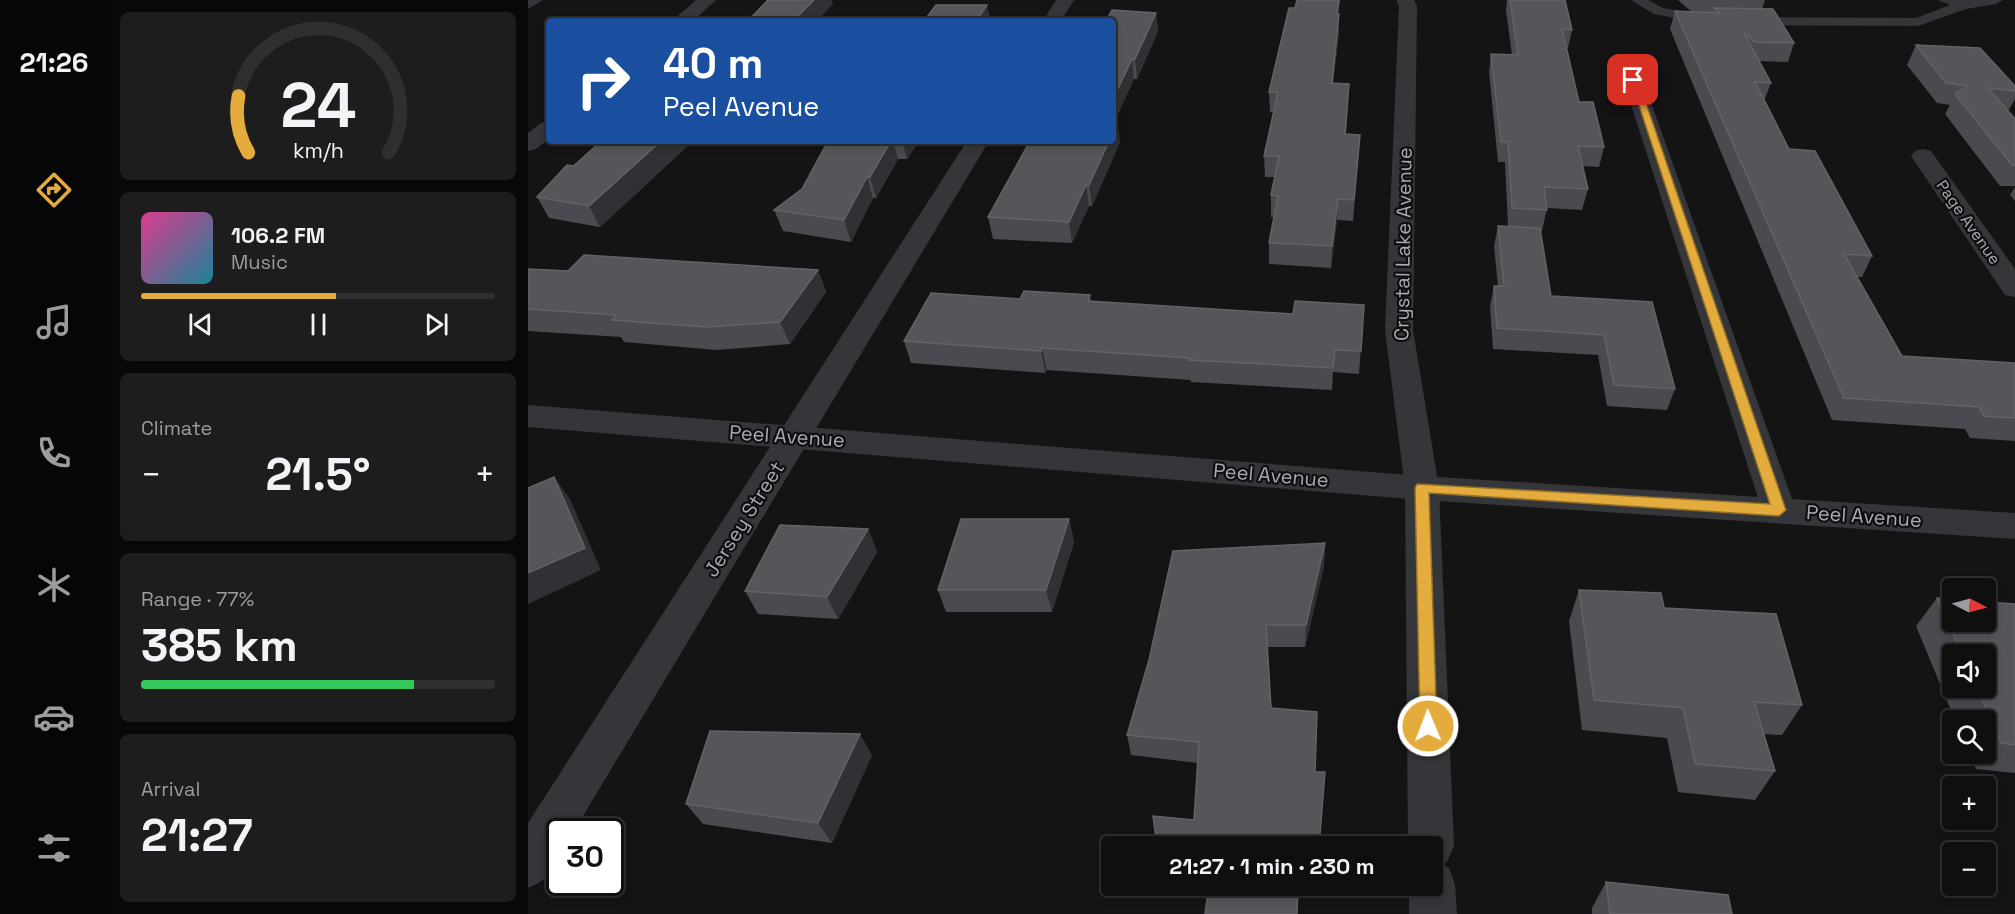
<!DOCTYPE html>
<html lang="en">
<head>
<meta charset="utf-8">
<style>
  :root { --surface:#0f0f10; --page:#1d1d1e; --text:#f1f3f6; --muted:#9b9c9f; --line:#2f2f30; --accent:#e4ac3d }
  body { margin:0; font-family:"Space Grotesk",sans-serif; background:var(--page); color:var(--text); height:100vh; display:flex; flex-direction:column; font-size:22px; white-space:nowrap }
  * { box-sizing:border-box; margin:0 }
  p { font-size:20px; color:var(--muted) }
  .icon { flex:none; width:33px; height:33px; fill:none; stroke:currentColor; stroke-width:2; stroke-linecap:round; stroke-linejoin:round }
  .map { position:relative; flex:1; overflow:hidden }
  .side { display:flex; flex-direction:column; gap:12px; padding:12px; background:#080809; width:420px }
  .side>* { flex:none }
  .hud { position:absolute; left:18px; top:18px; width:570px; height:126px; border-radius:6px; box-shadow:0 3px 9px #0003,0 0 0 2px var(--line); background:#1a4fa0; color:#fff; overflow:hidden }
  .needle { width:39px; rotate:96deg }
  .buttons { position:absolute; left:1414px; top:578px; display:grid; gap:12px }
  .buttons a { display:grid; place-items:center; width:54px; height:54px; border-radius:6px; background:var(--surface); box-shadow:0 3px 9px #0003,0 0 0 2px var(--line); font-size:30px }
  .speed { position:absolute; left:18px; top:818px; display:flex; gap:12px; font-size:30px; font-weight:700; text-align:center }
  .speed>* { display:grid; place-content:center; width:78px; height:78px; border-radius:50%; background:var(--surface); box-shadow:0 3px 9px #0003,0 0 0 2px var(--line); line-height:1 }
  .speed .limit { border:3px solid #111; border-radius:9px; background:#fff; color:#111 }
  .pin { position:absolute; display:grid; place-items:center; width:51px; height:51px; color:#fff; margin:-26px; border-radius:12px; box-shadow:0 3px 9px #0006 }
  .me { position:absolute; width:66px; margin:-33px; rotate:359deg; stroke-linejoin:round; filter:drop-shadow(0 0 4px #0008) }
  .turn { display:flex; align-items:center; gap:21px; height:126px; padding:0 18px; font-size:27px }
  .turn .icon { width:78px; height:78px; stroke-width:2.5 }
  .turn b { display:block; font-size:42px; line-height:51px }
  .big { font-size:45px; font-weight:600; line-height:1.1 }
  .side .widget { flex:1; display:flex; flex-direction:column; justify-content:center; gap:9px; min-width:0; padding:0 21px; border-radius:9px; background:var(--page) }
  .side .dial { align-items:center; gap:0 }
  .dial svg { height:156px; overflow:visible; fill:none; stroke:var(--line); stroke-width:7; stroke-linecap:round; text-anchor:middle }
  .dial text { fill:var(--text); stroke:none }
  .song { display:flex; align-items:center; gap:18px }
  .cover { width:72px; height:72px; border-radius:9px; background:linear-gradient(135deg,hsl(330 70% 55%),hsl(190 70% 35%)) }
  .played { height:6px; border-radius:3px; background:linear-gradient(90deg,var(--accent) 55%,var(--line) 55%) }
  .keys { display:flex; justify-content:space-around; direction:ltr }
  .heat { display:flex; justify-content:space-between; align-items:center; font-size:33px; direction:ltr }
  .charge { height:9px; border-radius:4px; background:linear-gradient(90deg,#34c759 77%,var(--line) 0) }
  .trip { position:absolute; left:573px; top:836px; width:342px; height:60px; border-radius:6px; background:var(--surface); box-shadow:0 3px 9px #0003,0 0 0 2px var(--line); font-weight:600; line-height:60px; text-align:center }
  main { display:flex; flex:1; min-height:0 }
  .tab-bar { display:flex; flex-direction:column; width:108px; justify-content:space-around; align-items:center; background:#060606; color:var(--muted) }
  .tab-bar .icon { width:42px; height:42px }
  .tab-bar .active { color:var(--accent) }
  .tab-bar b { font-size:27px; color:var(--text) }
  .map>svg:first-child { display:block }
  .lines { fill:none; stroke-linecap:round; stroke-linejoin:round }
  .service { fill:#35363a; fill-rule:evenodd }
  .minor { fill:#35363a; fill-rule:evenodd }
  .tertiary { fill:#35363a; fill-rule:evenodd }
  .wall { fill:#4a4b50; fill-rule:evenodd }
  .shaded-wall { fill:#303134 }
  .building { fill:#54565a; stroke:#616368; stroke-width:1.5 }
  .route { fill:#e4ac3d; stroke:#947028; stroke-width:1.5 }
  .labels { text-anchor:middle; stroke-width:4.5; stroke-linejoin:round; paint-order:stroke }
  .far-street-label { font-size:16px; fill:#a6abb4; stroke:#0f0f10 }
  .street-label { font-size:20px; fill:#a6abb4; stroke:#0f0f10 }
</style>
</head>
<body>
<main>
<nav class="tab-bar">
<b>21:26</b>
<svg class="icon active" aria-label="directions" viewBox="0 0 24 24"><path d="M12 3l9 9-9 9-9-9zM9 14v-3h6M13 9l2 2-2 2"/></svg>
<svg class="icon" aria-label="music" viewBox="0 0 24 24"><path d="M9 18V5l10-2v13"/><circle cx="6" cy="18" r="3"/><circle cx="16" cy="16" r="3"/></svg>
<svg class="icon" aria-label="phone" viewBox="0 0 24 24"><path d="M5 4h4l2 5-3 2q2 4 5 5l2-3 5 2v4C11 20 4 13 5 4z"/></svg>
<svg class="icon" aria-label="climate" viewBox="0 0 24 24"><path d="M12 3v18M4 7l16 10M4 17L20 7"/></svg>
<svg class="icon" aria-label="car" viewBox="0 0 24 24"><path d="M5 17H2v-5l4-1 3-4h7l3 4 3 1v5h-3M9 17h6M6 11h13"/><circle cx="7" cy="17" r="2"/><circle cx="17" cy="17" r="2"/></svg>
<svg class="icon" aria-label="filters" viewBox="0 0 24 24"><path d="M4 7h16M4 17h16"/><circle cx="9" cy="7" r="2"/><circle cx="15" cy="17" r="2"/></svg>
</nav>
<section class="side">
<div class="widget dial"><svg viewBox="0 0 100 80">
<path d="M14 69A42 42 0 1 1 86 69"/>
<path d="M14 69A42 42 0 0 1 9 40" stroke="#e4ac3d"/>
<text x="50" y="56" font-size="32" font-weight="700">24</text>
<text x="50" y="72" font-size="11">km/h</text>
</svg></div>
<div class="widget">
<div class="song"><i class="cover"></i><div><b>106.2 FM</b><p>Music</p></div></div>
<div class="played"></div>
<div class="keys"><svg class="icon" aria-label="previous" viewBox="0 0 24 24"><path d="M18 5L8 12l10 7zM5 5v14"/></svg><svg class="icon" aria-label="pause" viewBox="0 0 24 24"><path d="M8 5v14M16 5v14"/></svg><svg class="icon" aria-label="next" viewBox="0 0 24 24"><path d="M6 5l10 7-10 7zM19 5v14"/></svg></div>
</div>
<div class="widget"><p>Climate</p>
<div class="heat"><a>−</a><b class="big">21.5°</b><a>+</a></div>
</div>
<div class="widget"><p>Range · 77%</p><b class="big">385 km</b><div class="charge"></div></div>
<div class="widget"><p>Arrival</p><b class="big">21:27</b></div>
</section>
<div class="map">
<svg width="1487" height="914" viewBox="0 0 1487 914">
  <rect width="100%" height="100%" fill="#141415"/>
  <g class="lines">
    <g class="service">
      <path d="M 0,0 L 15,0 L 0,9 Z"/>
      <path d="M 1103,0 L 1120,0 L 1135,8 L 1179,16 L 1186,20 L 1179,24 L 1126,14 Z"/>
      <path d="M 1410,0 L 1475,0 L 1468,4 L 1438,9 L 1390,26 L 1219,25 L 1212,21 L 1219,17 L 1388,18 L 1422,5 Z"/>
    </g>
    <g class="minor">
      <path d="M 528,0 L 546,0 L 533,21 L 515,21 Z"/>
      <path d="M 868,0 L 886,0 L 889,6 L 885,330 L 911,488 L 926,846 L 919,862 L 912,865 L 921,868 L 927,885 L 929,914 L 881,914 L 881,885 L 904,885 L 904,846 L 880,846 L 877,488 L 857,330 L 871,6 Z"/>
      <path d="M 1105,74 L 1112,76 L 1115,80 L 1268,510 L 1263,519 L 1251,523 L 1239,519 L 1234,510 L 1095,80 L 1098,76 Z"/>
      <path d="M 439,141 L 461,141 L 46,831 L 32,831 C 32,860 29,876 0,888 L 0,823 Z"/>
      <path d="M 1395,149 L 1403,151 L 1487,269 L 1487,297 L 1477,295 L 1383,156 L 1387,151 Z"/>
    </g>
    <g class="tertiary">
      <path d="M 168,0 L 188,0 L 165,21 L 144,21 Z"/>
      <path d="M 21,121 L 21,139 L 8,149 L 0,151 L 0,133 L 13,123 Z"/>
      <path d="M 0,405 L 894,476 L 1487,513 L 1487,539 L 894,500 L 0,427 Z"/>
    </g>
  </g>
  <g class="wall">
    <path d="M 769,0 L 812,0 L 810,14 L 811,32 L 805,83 L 820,103 L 818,134 L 832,135 L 825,221 L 809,220 L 803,268 L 741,264 L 741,243 L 746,217 L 743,217 L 743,195 L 747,177 L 737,177 L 736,156 L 746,112 L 742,112 L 741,92 Z"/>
    <path d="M 979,0 L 1037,0 L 1044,30 L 1040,48 L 1039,48 L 1051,102 L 1076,147 L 1071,167 L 1054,166 L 1060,189 L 1054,210 L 1019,208 L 1014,231 L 1012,231 L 1023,296 L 1124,302 L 1147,389 L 1139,410 L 1079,406 L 1070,355 L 965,349 L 962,306 L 966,286 L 970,286 L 966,246 L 970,226 L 980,226 L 977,162 L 970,162 L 961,72 L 963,54 L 984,55 L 978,10 Z"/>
    <path d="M 1150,0 L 1237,0 L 1234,9 L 1266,43 L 1260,62 L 1231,61 L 1243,83 L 1236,101 L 1261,149 L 1344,256 L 1334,277 L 1328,277 L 1374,356 L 1487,363 L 1487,441 L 1442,438 L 1437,429 L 1304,420 L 1142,29 L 1147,11 L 1163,11 Z"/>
    <path d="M 628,13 L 630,31 L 609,79 L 606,79 L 586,122 L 592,142 L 564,206 L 561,206 L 544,243 L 465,239 L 460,217 L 585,141 L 585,21 Z"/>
    <path d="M 1388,45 L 1487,86 L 1487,99 L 1480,111 L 1487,119 L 1487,186 L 1472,186 L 1417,114 L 1422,105 L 1409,103 L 1379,65 Z"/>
    <path d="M 73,141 L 165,141 L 72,227 L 21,218 L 9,197 Z"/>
    <path d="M 300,141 L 391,141 L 379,159 L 370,159 L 348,198 L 345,198 L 323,242 L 255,231 L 246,210 L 274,189 Z"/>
    <path d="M 1487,187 L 1487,201 L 1482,195 Z"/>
    <path d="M 0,269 L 40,271 L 290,270 L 298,292 L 262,344 L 189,350 L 96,342 L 93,337 L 0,331 Z"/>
    <path d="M 562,295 L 563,302 L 765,314 L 836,305 L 831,374 L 805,372 L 804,390 L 663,382 L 663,380 L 519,370 L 517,373 L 383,363 L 376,341 L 492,299 Z"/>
    <path d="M 541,519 L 546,542 L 524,612 L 418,612 L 410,590 Z"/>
    <path d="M 340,529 L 349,552 L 310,619 L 230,614 L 217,591 Z"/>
    <path d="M 797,543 L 796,566 L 777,647 L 739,647 L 666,820 L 670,763 L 603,755 L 599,735 Z"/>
    <path d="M 1051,590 L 1136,608 L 1274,705 L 1254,735 L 1236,734 L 1247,771 L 1227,800 L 1150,792 L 1139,738 L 1054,730 L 1041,621 Z"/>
    <path d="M 1409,598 L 1487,604 L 1487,773 L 1448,769 L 1441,753 L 1458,753 L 1458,720 L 1427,720 L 1388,626 ZM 1425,654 L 1458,654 L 1458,687 L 1425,687 Z"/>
    <path d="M 344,755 L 304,843 L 175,824 L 158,804 Z"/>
    <path d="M 1078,882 L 1204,914 L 1064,914 L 1064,908 Z"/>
    <path d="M 665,885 L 789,885 L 788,891 Z"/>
  </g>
  <g class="shaded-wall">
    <path d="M 286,0 L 304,0 L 305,4 L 289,21 L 260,21 Z"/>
    <path d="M 811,0 L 812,0 L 808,32 L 809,14 Z"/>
    <path d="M 459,5 L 463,21 L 448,21 Z"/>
    <path d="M 628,13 L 630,31 L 609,79 L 607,59 Z"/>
    <path d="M 811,14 L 811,32 L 803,103 L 804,83 Z"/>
    <path d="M 604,59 L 606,79 L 585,125 L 585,99 Z"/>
    <path d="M 589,122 L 592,142 L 564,206 L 561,185 L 581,141 L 585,141 L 585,132 Z"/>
    <path d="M 133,141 L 165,141 L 72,227 L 61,206 Z"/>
    <path d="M 363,141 L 365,141 L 370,159 L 348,198 L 342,177 Z"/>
    <path d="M 374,141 L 391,141 L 379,159 Z"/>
    <path d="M 339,177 L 345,198 L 323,242 L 316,220 Z"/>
    <path d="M 558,185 L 561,206 L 544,243 L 541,222 Z"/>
    <path d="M 810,199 L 809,220 L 803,268 L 804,246 Z"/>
    <path d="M 290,270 L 298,292 L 262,344 L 252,322 Z"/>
    <path d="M 514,348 L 519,370 L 517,373 L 513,351 Z"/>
    <path d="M 26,477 L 42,499 L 73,570 L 0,604 L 0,573 Z"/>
    <path d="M 541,519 L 546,542 L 524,612 L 518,590 Z"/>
    <path d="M 340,529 L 349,552 L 310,619 L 299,597 Z"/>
    <path d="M 797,543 L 796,566 L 777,647 L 778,625 Z"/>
    <path d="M 332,734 L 344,755 L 304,843 L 290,823 Z"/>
  </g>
  <g class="building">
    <path d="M 240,0 L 286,0 L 271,15 L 260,21 L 220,21 Z"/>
    <path d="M 769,0 L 811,0 L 809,14 L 811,14 L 804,83 L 821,84 L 817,134 L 832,135 L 826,200 L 810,199 L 804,246 L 741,243 L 750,196 L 743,195 L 751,156 L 736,156 L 750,92 L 741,92 L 761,8 L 767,8 Z"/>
    <path d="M 982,0 L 1037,0 L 1044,30 L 1034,29 L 1051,102 L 1065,102 L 1076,147 L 1050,146 L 1060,189 L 1016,187 L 1019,210 L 984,208 L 980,142 L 973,142 L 963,54 L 990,55 Z"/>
    <path d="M 408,5 L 459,5 L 448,21 L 396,21 Z"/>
    <path d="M 1186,8 L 1245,9 L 1266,43 L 1227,42 L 1216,33 L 1243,83 L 1227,82 L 1261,149 L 1287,151 L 1344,256 L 1316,254 L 1374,356 L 1487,363 L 1487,418 L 1456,416 L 1451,407 L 1316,398 L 1147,11 L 1192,13 Z"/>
    <path d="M 584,10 L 628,13 L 607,59 L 604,59 L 585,99 L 585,21 L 578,21 Z"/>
    <path d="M 1388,45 L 1452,48 L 1487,86 L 1487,91 L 1460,88 L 1487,119 L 1487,165 L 1484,165 L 1427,94 L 1439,86 L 1418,83 Z"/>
    <path d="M 585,122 L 589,122 L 585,132 Z"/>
    <path d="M 73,141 L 133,141 L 61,206 L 9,197 L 39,165 L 46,166 Z"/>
    <path d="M 300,141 L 363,141 L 342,177 L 339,177 L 316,220 L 246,210 L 274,189 Z"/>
    <path d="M 502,141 L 581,141 L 561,185 L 558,185 L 541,222 L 460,217 Z"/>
    <path d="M 970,226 L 1012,228 L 1023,296 L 1124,302 L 1147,389 L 1086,385 L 1076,335 L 969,328 L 966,286 L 976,286 Z"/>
    <path d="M 56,255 L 290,270 L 252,322 L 178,327 L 84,320 L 88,315 L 0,309 L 0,269 L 40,271 Z"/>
    <path d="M 496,291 L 562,295 L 560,301 L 765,314 L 767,301 L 836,305 L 833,351 L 807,350 L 805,368 L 661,360 L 662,358 L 514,348 L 513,351 L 376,341 L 403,293 L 492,299 Z"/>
    <path d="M 26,477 L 57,548 L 0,573 L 0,488 Z"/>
    <path d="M 433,519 L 541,519 L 518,590 L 410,590 Z"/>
    <path d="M 252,525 L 340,529 L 299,597 L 217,591 Z"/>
    <path d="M 797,543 L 778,625 L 738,625 L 743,708 L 789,712 L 787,772 L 797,772 L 791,846 L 629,846 L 625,816 L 666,820 L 671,742 L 599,735 L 621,660 L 645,551 Z"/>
    <path d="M 1051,590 L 1133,593 L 1136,608 L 1248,614 L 1274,705 L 1226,702 L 1247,771 L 1167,764 L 1155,708 L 1066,700 Z"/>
    <path d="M 1409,598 L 1425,599 L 1425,621 L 1458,621 L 1458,602 L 1487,604 L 1487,745 L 1473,743 L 1449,687 L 1458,687 L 1458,654 L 1434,654 Z"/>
    <path d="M 182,731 L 332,734 L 290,823 L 158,804 Z"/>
    <path d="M 1078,882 L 1200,895 L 1204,914 L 1082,914 Z"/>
    <path d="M 681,885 L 770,885 L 769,914 L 677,914 Z"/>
  </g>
  <path class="route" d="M 1102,78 L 1110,80 L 1258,510 L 1251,516 L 901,493 L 909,726 L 906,732 L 900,734 L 894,732 L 892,726 L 887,488 L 889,484 L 1242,504 Z"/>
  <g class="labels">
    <g class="far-street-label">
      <text transform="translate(1441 222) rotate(55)" y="6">Page Avenue</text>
    </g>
    <g class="street-label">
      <text transform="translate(875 244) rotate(-89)" y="7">Crystal Lake Avenue</text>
      <text transform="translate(259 436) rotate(4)" y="7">Peel Avenue</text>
      <text transform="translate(743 475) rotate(5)" y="7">Peel Avenue</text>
      <text transform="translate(1336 516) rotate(4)" y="7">Peel Avenue</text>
      <text transform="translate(216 519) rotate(-58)" y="7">Jersey Street</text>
    </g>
  </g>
</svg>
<div class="buttons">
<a><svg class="needle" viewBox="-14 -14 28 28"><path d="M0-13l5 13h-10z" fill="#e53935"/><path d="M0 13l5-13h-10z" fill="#9b9c9f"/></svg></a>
<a><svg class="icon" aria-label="sound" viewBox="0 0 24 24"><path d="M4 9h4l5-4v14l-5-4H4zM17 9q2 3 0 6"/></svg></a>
<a><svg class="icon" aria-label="search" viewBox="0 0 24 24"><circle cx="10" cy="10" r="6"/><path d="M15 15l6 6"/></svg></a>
<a>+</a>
<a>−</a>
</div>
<div class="speed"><div class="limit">30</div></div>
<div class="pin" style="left:1105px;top:80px;background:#d93025"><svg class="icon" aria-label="arrive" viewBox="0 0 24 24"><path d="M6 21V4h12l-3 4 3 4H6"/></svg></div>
<svg class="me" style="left:900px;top:726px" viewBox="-20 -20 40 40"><circle r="17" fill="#e4ac3d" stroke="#fff" stroke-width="3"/><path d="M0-11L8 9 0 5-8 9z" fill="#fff"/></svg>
<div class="trip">21:27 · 1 min · 230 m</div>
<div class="hud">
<div class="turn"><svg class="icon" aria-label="right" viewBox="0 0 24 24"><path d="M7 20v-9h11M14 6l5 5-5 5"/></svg><div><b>40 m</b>Peel Avenue</div></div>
</div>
</div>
</main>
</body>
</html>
